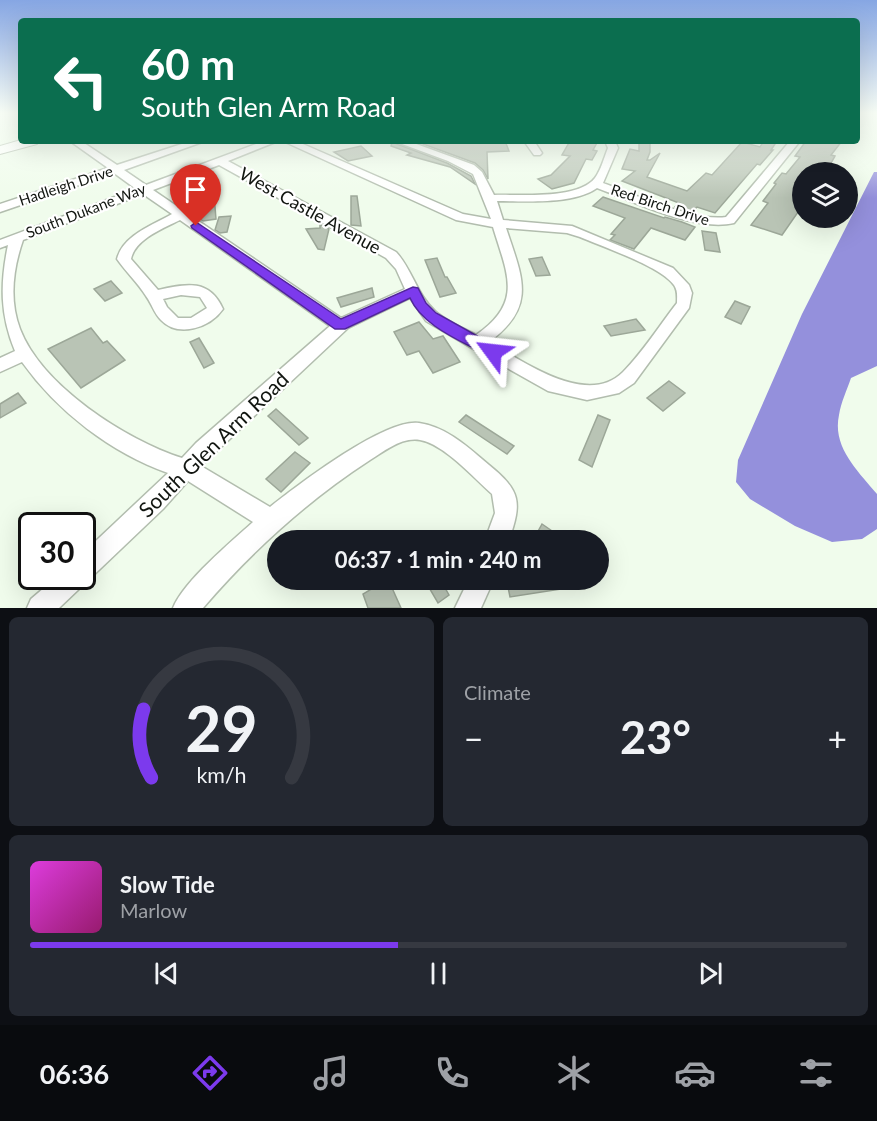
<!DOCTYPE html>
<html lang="en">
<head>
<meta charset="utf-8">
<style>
  :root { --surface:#171b24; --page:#242831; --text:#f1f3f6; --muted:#9ea1a6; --line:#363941; --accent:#7c3aed }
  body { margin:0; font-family:Lato,sans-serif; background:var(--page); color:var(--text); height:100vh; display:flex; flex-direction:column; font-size:22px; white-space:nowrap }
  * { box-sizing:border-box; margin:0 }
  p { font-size:20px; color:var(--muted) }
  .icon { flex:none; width:33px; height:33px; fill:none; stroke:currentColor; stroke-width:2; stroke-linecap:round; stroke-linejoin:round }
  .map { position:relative; height:608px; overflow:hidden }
  .sheet { display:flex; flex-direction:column; gap:9px; padding:9px; background:#0d0f14; flex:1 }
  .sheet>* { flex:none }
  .banner { position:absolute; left:18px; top:18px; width:842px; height:126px; border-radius:6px; box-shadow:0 6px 24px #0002; background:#0b6e4f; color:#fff; overflow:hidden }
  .tools { position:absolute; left:792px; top:162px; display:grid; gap:12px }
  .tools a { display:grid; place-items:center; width:66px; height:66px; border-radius:50%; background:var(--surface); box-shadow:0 6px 24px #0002; font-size:30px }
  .speed { position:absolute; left:18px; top:512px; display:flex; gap:12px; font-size:30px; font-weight:700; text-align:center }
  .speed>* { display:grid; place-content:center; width:78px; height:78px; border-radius:50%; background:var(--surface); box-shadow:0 6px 24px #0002; line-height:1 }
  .speed .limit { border:3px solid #111; border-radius:9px; background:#fff; color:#111 }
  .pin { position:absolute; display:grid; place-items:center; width:51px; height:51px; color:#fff; margin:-62px -26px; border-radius:50% 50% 50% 0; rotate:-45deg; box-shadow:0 0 6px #0007 }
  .pin .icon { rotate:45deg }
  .me { position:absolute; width:66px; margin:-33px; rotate:300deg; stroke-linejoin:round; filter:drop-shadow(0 0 4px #0008) }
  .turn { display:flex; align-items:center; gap:21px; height:126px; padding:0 24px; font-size:27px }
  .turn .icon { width:78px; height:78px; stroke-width:2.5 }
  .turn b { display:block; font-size:42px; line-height:51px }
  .big { font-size:45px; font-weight:700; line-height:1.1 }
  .sheet .widget { flex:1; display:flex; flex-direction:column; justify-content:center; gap:9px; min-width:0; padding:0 21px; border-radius:9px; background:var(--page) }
  .sheet .dial { align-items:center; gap:0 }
  .dial svg { height:156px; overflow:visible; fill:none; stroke:var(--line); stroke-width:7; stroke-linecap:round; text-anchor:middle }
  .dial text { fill:var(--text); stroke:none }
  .song { display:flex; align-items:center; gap:18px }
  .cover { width:72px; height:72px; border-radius:9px; background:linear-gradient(135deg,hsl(300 70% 55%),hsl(320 70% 35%)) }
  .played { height:6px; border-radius:3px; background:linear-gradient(90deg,var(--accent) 45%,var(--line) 45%) }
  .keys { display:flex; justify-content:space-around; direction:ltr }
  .heat { display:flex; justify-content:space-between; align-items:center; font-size:33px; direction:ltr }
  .sheet .tiles { flex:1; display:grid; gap:9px; grid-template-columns:1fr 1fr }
  .widget:last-child { grid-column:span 2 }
  .trip { position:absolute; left:267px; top:530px; width:342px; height:60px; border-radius:30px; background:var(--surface); box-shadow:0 6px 24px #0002; font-weight:700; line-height:60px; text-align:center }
  .tab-bar { display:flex; height:96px; justify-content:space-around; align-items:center; background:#090b0e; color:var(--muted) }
  .tab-bar .icon { width:42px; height:42px }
  .tab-bar .active { color:var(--accent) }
  .tab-bar b { font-size:27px; color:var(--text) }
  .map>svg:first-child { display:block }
  .water { fill:#9490dc }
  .building { fill:#b9c4b5; stroke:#9ca798; stroke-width:1.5 }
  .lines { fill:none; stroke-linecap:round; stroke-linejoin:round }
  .minor-casing { stroke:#b2bdae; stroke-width:3 }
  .tertiary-casing { stroke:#b2bdae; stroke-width:2 }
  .minor { fill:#fff; fill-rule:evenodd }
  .tertiary { fill:#fff; fill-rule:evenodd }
  .route { fill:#7c3aed; stroke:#51269a; stroke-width:1.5 }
  .labels { text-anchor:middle; stroke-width:4.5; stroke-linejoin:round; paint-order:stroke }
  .far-street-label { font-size:15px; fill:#111510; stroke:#fff }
  .street-label { font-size:18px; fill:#111510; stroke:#fff }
  .near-street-label { font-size:21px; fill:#111510; stroke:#fff }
</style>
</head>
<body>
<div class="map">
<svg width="877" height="608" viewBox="0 0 877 608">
  <rect width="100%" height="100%" fill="#f0fcec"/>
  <path class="water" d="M 874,172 L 877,172 L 877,366 L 851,378 C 847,390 841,402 839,415 C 832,447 858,471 877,494 L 877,529 L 862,539 L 832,542 L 795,526 L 750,499 L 736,482 L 738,460 L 802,314 Z"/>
  <g class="building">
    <path d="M 415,141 L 505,141 L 509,151 L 487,152 L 488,179 L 483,170 L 475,163 Z"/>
    <path d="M 570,141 L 598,141 L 593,150 L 597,151 L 592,160 L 586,159 L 574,183 L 552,189 L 538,179 L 551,175 L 570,156 L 562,155 Z"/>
    <path d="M 639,141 L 650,141 L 650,152 L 647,160 L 650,160 L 660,153 L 647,177 L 687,191 L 706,173 L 712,175 L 742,142 L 760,147 L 764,141 L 777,141 L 771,150 L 773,150 L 760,165 L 757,164 L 715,213 L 697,207 L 692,212 L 675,207 L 679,203 L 622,181 L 635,171 L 622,169 L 630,149 L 639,151 Z"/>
    <path d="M 806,141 L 842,141 L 831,155 L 835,156 L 826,172 L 802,172 L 802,213 L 798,212 L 782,235 L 751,225 L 768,203 L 763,201 L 776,184 L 774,183 L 782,173 L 786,174 L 800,157 L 795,156 Z"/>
    <path d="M 392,142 L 447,163 L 471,176 L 475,184 L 450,167 L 407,155 L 411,153 L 391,146 Z"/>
    <path d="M 361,146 L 372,156 L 348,161 L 334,152 Z"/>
    <path d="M 214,195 L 216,219 L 203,221 L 196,216 L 196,198 Z"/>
    <path d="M 351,196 L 357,196 L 361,226 L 351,225 Z"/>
    <path d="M 603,197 L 664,218 L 665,217 L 682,222 L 695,227 L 685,240 L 651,228 L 634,249 L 610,240 L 615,235 L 611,234 L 625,218 L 593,206 Z"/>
    <path d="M 231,216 L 227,232 L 220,233 L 215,230 L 219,217 Z"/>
    <path d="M 320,224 L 329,229 L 324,250 L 318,249 L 306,229 L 320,228 Z"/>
    <path d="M 702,231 L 716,233 L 720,252 L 705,250 Z"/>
    <path d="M 542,257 L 550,275 L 536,276 L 529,259 Z"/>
    <path d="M 437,258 L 445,277 L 447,277 L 456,293 L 440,297 L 425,260 Z"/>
    <path d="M 111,281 L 122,293 L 105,301 L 94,289 Z"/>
    <path d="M 372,288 L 374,297 L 341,307 L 337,298 Z"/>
    <path d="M 735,301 L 750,307 L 741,324 L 725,317 Z"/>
    <path d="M 636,319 L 645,330 L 611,336 L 604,326 Z"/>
    <path d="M 419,322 L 433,339 L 443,336 L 460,362 L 433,373 L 419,351 L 407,355 L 394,332 Z"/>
    <path d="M 91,328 L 103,343 L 107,341 L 125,360 L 81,388 L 48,349 Z"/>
    <path d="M 199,338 L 214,363 L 204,368 L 190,342 Z"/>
    <path d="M 669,381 L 685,393 L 663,411 L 647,398 Z"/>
    <path d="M 18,393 L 26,403 L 0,418 L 0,404 Z"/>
    <path d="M 276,409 L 308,438 L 299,445 L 268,416 Z"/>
    <path d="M 466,415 L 514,446 L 507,454 L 459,422 Z"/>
    <path d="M 598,415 L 610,420 L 592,467 L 579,460 Z"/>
    <path d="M 295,452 L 310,463 L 281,492 L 266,479 Z"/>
    <path d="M 542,524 L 565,540 L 543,540 L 536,535 Z"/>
    <path d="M 388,579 L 401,608 L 368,608 L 363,594 Z"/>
    <path d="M 424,579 L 440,579 L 449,595 L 438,603 Z"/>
    <path d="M 524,579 L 586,579 L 586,585 L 510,597 L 507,582 Z"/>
  </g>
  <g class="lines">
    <defs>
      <g id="minor">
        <path d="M 70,141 L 81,141 L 117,165 L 191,141 L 205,141 L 124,170 L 146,185 L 264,141 L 278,141 L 228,161 L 396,252 C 412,269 417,295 435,311 C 446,321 463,328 476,335 C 524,302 507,274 493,227 L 456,220 L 283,141 L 296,141 L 463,214 L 491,219 L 473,174 L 448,161 L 394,141 L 408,141 L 474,165 L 482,172 L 494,195 C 519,194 578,200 595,178 C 601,170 604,158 608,148 L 605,141 L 615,141 L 618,148 L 603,183 C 633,194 695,222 726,217 L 790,141 L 800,141 L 734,223 C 695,232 635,202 597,188 C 573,205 525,201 497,201 L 503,220 L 572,226 L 673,268 L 689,285 L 692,293 L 689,308 L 634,383 L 619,393 L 587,400 L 548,391 L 470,347 L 426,321 L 410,298 L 348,328 L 201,466 L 270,507 C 298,485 385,418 419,423 C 447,427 469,448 489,465 C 521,491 522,502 509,540 L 485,540 L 495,513 L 492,494 C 474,478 444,444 420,440 C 401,437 385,451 370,460 C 307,501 252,551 203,608 L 173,608 C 184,581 231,542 253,522 L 188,481 L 163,509 L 59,608 L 27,608 L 31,599 L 58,576 L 82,576 L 82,554 L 168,473 C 111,453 57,411 22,362 L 0,372 L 0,358 L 15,351 C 0,315 0,284 8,245 L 0,248 L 0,240 L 136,189 L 114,173 L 0,212 L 0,204 L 108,168 ZM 219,165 L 386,258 L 396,269 L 405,289 L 341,318 L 153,190 ZM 143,194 L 172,214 C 153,225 123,235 117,259 C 126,272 138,283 146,296 C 152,304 154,313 161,320 C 178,338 210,328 223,309 C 209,278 186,284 158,290 L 131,259 C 135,239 164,228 180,220 L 330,326 L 196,443 L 182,458 C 126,440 42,386 20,329 C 9,300 13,269 23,240 ZM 506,228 L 567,233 L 580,237 C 603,247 660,266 674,285 C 678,291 677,296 677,303 C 659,326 643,352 623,372 C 587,408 523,361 489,342 C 538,306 522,277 506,228 ZM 181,295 L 200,297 L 207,308 L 191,318 L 178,318 L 167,307 L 163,299 Z"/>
        <path d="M 524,141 L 534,141 L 542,153 L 540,155 L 534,155 Z"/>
        <path d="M 469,579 L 494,579 L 481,608 L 455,608 Z"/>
      </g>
      <path id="tertiary" d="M 21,140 L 39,141 L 37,144 L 0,154 L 0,146 Z"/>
    </defs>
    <use href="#minor" class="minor-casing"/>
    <use href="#tertiary" class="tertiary-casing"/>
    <use href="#minor" class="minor"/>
    <use href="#tertiary" class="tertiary"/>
  </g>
  <linearGradient id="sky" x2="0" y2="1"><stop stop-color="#86a6e3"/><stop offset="0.57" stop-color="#f8fef6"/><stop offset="1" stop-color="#f8fef6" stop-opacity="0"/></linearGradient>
  <rect width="877" height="198" fill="url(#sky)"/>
  <path class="route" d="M 196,222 L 341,319 L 413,287 L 418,288 L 426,303 L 436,313 L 499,348 L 501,352 L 499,356 L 488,356 C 462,341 423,327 410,298 L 345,329 L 335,329 L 192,228 L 191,226 Z"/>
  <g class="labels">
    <g class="far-street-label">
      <text transform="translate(66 186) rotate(-18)" y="5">Hadleigh Drive</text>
      <text transform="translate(660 205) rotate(18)" y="5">Red Birch Drive</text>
      <text transform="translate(86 211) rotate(-21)" y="5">South Dukane Way</text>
    </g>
    <g class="street-label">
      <text transform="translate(310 211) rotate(29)" y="6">West Castle Avenue</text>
    </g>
    <g class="near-street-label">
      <text transform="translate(214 445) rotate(-44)" y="7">South Glen Arm Road</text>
    </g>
  </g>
</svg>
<div class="tools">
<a><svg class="icon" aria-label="layers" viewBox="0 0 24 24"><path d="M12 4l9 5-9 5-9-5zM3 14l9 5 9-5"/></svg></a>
</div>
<div class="speed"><div class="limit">30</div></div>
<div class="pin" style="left:196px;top:226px;background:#d93025"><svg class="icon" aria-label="arrive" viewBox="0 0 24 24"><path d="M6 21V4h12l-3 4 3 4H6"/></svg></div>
<svg class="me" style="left:493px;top:352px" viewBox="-20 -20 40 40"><path d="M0-17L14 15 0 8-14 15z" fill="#7c3aed" stroke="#fff" stroke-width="4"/></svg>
<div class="trip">06:37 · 1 min · 240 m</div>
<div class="banner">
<div class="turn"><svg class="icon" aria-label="left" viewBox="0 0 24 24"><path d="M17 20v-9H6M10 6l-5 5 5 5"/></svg><div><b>60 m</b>South Glen Arm Road</div></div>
</div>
</div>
<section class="sheet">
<div class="tiles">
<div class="widget dial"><svg viewBox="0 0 100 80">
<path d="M14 69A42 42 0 1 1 86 69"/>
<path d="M14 69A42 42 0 0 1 10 34" stroke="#7c3aed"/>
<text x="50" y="56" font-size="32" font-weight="700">29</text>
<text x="50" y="72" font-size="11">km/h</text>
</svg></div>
<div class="widget"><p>Climate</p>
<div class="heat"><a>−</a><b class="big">23°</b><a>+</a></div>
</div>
<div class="widget">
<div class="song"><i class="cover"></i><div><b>Slow Tide</b><p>Marlow</p></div></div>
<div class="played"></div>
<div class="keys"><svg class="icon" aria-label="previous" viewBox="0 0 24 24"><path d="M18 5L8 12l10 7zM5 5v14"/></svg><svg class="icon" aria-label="pause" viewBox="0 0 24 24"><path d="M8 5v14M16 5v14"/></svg><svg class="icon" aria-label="next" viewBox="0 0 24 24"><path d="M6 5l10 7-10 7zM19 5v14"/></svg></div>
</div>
</div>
</section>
<nav class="tab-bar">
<b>06:36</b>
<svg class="icon active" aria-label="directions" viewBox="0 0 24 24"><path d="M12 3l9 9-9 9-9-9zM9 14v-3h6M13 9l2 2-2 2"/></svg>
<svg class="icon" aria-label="music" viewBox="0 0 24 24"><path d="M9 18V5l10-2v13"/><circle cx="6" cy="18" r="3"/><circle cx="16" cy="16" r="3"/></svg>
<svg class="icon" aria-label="phone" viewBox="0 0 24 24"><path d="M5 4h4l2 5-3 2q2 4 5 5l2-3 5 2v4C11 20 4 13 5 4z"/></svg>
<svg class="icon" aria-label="climate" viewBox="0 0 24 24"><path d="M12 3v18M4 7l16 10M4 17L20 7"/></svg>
<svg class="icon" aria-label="car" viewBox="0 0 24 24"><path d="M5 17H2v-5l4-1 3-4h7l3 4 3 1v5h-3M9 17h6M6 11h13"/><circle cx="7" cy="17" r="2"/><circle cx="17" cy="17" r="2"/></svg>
<svg class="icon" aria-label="filters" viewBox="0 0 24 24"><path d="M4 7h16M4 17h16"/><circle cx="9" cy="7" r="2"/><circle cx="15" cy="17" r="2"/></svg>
</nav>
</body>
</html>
